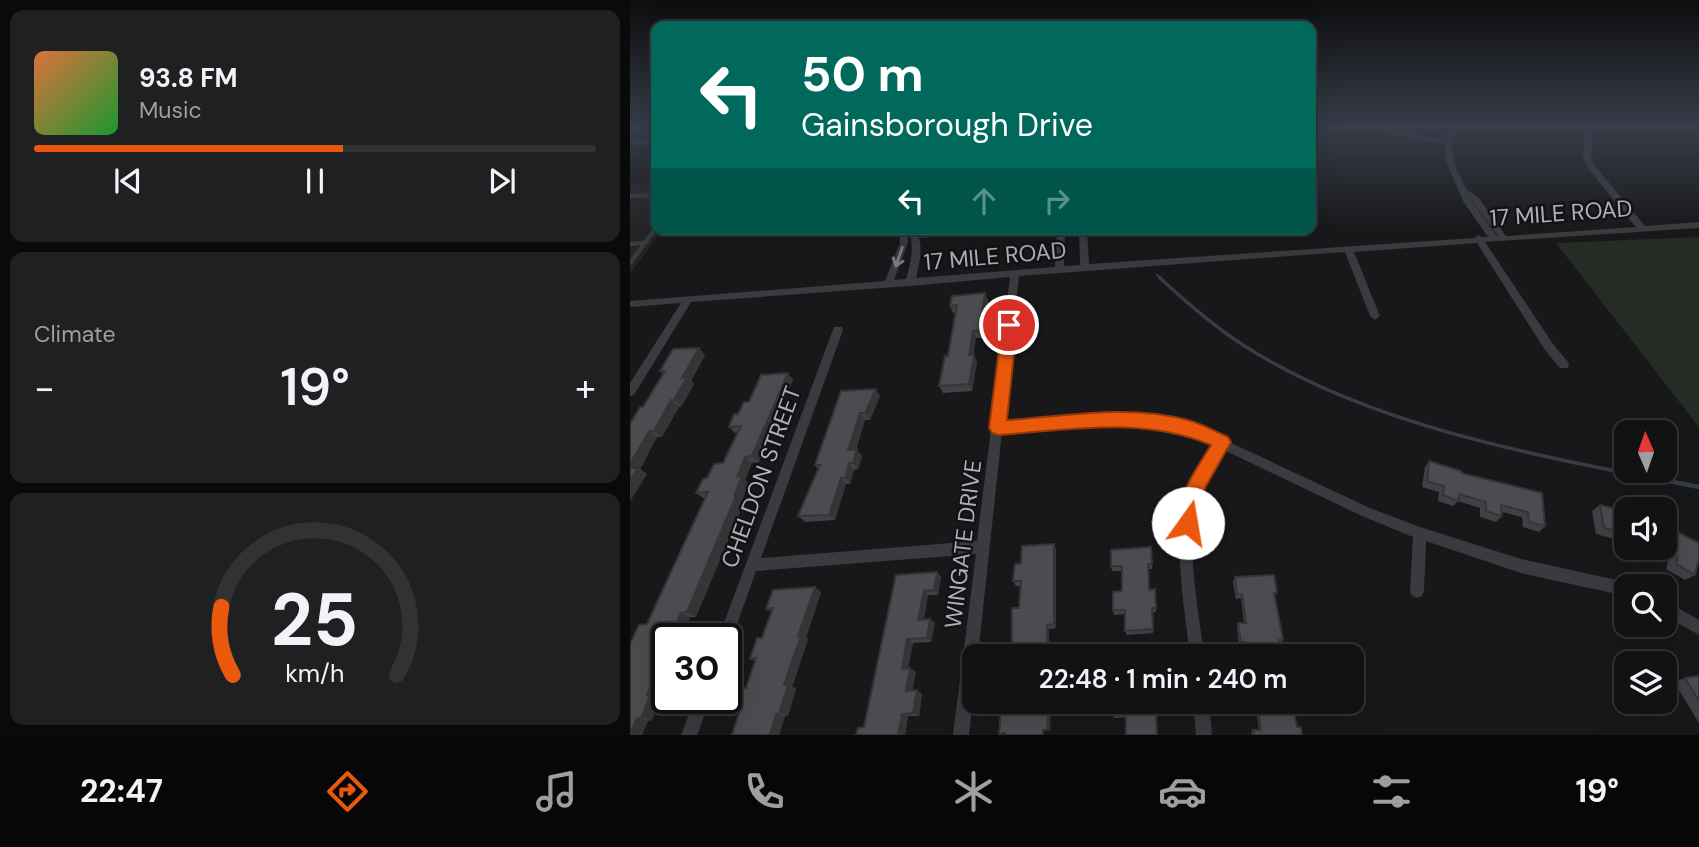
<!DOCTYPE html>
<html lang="en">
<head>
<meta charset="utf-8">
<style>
  :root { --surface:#121214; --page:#1f2022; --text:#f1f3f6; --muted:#9c9ea0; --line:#313234; --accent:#ea580c }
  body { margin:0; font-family:"DM Sans",sans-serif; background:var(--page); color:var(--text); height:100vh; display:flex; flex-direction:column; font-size:26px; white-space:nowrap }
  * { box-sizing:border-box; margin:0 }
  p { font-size:23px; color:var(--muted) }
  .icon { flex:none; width:38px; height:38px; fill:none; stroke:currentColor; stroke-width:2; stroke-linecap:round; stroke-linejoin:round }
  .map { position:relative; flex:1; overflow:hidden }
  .panel { display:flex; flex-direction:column; gap:10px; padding:10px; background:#0a0a0b; width:630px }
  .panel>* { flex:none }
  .top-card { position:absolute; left:21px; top:21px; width:665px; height:214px; border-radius:14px; box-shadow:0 7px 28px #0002,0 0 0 2px var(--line); background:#00695c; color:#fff; overflow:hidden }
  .needle { width:46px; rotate:358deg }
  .tools { position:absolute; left:984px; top:420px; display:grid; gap:14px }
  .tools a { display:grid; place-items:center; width:63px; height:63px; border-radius:14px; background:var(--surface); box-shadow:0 7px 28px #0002,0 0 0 2px var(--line); font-size:35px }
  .speed { position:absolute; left:21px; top:623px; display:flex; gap:14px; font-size:35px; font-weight:700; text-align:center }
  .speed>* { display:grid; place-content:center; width:91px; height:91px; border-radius:50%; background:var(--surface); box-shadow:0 7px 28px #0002,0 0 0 2px var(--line); line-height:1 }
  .speed .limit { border:4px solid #111; border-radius:10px; background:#fff; color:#111 }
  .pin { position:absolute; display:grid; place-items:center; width:60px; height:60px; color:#fff; margin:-30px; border:4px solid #fff; border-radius:50%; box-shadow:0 2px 7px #0007 }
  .me { position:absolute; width:77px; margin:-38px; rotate:13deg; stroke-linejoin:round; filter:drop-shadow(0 0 5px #0008) }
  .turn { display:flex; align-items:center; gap:24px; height:147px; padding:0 35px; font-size:32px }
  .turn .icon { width:91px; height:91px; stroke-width:2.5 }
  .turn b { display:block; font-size:49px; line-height:60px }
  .lanes { display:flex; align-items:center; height:66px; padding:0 35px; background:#0003; justify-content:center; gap:35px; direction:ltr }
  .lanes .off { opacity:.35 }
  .big { font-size:52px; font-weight:600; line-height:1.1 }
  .panel .card { flex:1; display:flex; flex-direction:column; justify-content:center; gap:10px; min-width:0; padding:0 24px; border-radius:14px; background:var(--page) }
  .panel .dial { align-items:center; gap:0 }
  .dial svg { height:182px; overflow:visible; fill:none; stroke:var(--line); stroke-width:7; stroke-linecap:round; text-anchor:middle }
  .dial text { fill:var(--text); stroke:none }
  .song { display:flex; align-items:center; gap:21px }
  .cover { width:84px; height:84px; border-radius:10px; background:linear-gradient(135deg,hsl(20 70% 55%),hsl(130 70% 35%)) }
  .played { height:7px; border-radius:4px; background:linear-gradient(90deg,var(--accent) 55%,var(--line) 55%) }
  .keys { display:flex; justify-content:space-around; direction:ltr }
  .heat { display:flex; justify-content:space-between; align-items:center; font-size:38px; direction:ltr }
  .trip { position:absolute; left:332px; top:644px; width:402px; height:70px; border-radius:14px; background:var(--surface); box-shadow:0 7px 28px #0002,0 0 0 2px var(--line); font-weight:600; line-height:70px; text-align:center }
  .tabs { display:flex; height:112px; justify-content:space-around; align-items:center; background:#070708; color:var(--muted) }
  .tabs .icon { width:49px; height:49px }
  .tabs .on { color:var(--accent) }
  .tabs b { font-size:32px; color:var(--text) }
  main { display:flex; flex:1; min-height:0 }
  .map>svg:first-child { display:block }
  .built { fill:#242527 }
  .green { fill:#252b25 }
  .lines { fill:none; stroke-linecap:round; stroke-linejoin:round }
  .stream-far2 { stroke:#353e43; stroke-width:2.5 }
  .stream-far1 { stroke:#353e43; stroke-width:3.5 }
  .stream { stroke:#353e43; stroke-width:4.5 }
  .service { stroke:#3a3b3e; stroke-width:4.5 }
  .minor { fill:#3a3b3e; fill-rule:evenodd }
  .wall { fill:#404144 }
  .shaded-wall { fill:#343537 }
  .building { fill:#4a4c4f; stroke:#343537; stroke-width:2 }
  .oneway { stroke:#797c81 }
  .route { fill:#ea580c; stroke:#983908; stroke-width:2 }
  .labels { text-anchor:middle; stroke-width:5; stroke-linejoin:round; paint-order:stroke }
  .street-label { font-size:23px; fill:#acb1b8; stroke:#131315 }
</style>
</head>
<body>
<main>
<section class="panel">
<div class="card">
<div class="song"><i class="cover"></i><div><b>93.8 FM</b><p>Music</p></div></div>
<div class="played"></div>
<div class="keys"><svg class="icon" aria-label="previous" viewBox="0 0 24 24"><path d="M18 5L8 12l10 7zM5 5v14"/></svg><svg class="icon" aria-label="pause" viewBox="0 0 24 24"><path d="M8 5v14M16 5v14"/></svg><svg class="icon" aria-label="next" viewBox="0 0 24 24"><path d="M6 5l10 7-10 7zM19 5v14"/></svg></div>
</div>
<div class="card"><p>Climate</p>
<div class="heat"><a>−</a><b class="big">19°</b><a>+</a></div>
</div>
<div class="card dial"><svg viewBox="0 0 100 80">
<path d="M14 69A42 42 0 1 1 86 69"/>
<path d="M14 69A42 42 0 0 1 9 39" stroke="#ea580c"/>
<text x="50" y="56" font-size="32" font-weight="700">25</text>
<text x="50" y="72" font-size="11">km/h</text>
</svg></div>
</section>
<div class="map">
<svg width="1069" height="735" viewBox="0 0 1069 735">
  <rect width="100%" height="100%" fill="#18181a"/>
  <path class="built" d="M 26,184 L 26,229 L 33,229 L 0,274 L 0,185 Z"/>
  <path class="green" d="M 1069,237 L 1069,427 L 926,243 Z"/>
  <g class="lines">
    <path class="stream-far2" d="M 527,275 L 532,279"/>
    <path class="stream-far1" d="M 530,278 C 556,302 583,326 613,345 C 730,420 882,451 1017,477"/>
    <path class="stream" d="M 1008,475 L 1069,487"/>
    <g class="service">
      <path d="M 0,143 L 26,142"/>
      <path d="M 0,196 L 26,195"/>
      <path d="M 284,236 L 324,233"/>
      <path d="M 0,244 L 14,243"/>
      <path d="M 0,263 L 26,228"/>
    </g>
    <g class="minor">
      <path d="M 736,128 L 750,128 L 815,140 L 819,128 L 825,128 L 821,146 L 826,168 L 837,190 L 849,198 L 876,236 L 1006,227 L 958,168 L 953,157 L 955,128 L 962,128 L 961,157 L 966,167 L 1015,226 L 1069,222 L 1069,228 L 855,242 L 923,344 L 938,362 L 939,365 L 938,368 L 930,368 L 915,350 L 847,243 L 724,252 L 750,316 L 745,320 L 740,316 L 715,252 L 389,276 L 373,423 L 494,414 L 520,415 L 557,422 L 596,438 L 597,441 L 740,508 L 790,527 L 891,559 L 996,582 L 1002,586 L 996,586 L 996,596 L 891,573 L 796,541 L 794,591 L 792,596 L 787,598 L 782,596 L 780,591 L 783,537 L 732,516 L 594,450 C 585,464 575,478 570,493 C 553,537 569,609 574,656 L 560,656 C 555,610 542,543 556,498 C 561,479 573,462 584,445 L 555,431 L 520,425 L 494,424 L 372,432 L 348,656 L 345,656 L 345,682 L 339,735 L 323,735 L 346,554 L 126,571 L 100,644 L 96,646 L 96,639 L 88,639 L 204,327 L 212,327 L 213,330 L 131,558 L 347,541 L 380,277 L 280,286 L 61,302 L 4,395 L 0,396 L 0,383 L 51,303 L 0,307 L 0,301 L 255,281 L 270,243 L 269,229 L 277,229 L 278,243 L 264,280 L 276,279 C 281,262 285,246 278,229 L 286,229 C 294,246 290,261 286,278 L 425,267 L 427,229 L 435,229 L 434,266 L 450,265 L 449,229 L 457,229 L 459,264 L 844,238 L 848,235 L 852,237 L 858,237 L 833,201 L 816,161 L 815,144 L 739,130 ZM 841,200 L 843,202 L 868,236 L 867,236 Z"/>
      <path d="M 1034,600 L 1069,620 L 1069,635 L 1034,615 Z"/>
      <path d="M 65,698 L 81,698 L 67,735 L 51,735 Z"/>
      <path d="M 563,702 L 579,702 L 582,735 L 566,735 Z"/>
    </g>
  </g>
  <g class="wall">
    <path d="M 355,293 L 358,301 L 352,338 L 346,338 L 343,355 L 347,362 L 342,391 L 313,393 L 309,386 L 318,356 L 326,313 L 323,313 L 320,306 Z"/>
    <path d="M 75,355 L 61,381 L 64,384 L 51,407 L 49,407 L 32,437 L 27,437 L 10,469 L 17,474 L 0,501 L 13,407 L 33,373 L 30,371 Z"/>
    <path d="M 158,373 L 163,380 L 129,462 L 122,463 L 115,480 L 119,483 L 112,500 L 114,502 L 66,617 L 60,617 L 51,639 L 37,639 L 37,679 L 28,697 L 32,698 L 22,720 L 18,721 L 0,735 L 75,499 L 66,493 L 77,478 L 93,463 L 108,433 L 105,433 L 99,427 L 119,402 Z"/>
    <path d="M 211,391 L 250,396 L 240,420 L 235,420 L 226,450 L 232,456 L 228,469 L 224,470 L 220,484 L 216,484 L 205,520 L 175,522 L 168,516 L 188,469 L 185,465 Z"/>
    <path d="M 799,461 L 831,473 L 912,493 L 915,526 L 909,532 L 893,527 L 892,517 L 872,512 L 872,516 L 866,522 L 850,517 L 850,508 L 828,501 L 823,506 L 808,501 L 809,492 L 792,487 L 795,467 Z"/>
    <path d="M 970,505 L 996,512 L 996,548 L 1012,548 L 1003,553 L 986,549 L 984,539 L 966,534 L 962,511 Z"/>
    <path d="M 1034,525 L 1065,575 L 1055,580 L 1036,569 L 1038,561 L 1013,548 L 1034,548 Z"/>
    <path d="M 424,544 L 426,549 L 426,628 L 419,629 L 419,652 L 421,652 L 423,656 L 382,656 L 389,608 L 390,586 L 386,586 L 383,581 L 391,564 Z"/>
    <path d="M 521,547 L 522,569 L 519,569 L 519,590 L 525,589 L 526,612 L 522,613 L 523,633 L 496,635 L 495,614 L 484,615 L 483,610 L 492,591 L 492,571 L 482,571 L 481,566 Z"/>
    <path d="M 307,572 L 311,577 L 308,595 L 298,595 L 294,619 L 300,619 L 305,623 L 301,642 L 283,643 L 278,668 L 286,672 L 282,691 L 292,694 L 289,716 L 278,716 L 275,735 L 226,735 L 234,727 L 266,575 Z"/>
    <path d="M 605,577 L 647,592 L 644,597 L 653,640 L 650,644 L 652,656 L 615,656 L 615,645 L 609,646 L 607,628 L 608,623 L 614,623 L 611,598 L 606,599 L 603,582 Z"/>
    <path d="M 191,592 L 176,638 L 178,639 L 162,687 L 166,688 L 158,716 L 155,716 L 149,735 L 102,735 L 109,713 L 103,711 L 116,688 L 125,661 L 120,659 L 132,638 L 142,612 L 136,609 Z"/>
    <path d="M 1069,676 L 1069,723 L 1044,682 L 1055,678 Z"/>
    <path d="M 530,702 L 530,715 L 484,718 L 483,715 Z"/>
    <path d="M 625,702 L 662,702 L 667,727 L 672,735 L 622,735 L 621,733 L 623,730 L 629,730 Z"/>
  </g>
  <g class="shaded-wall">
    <path d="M 355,293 L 358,301 L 352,338 L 349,331 Z"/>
    <path d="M 343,331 L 346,338 L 342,362 L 339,355 Z"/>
    <path d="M 69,348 L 75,355 L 61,381 L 64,384 L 51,407 L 44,400 L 52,378 Z"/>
    <path d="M 344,355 L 347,362 L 342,391 L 339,384 Z"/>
    <path d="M 158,373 L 163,380 L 129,462 L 122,456 Z"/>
    <path d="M 246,389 L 250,396 L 240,420 L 235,413 Z"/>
    <path d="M 41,400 L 49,407 L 32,437 L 24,431 Z"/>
    <path d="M 230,413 L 235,420 L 223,456 L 218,450 Z"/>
    <path d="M 19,431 L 27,437 L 10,469 L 17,474 L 0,501 L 0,464 Z"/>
    <path d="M 227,449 L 232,456 L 228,469 L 223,463 Z"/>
    <path d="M 115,457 L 122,463 L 115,480 L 119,483 L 112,500 L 114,502 L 66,617 L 57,612 L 104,496 L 107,477 Z"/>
    <path d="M 219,463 L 224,470 L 220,484 L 215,478 Z"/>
    <path d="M 211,478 L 216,484 L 205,520 L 199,515 Z"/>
    <path d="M 424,544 L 426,549 L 426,628 L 424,624 Z"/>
    <path d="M 307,572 L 311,577 L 308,595 L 304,590 Z"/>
    <path d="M 185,587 L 191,592 L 176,638 L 178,639 L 162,687 L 166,688 L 158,716 L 149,713 L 154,685 L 168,636 Z"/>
    <path d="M 294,591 L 298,595 L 293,624 L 288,620 Z"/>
    <path d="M 51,613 L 60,617 L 51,639 L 40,639 Z"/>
    <path d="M 300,619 L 305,623 L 301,642 L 297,638 Z"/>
    <path d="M 417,625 L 419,629 L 419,656 L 417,653 Z"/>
    <path d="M 277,639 L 283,643 L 277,672 L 272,669 Z"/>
    <path d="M 37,653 L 37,679 L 28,697 L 32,698 L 22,720 L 11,718 L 17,695 Z"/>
    <path d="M 280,668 L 286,672 L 281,694 L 276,691 Z"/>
    <path d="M 287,690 L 292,694 L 289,716 L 283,713 Z"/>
    <path d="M 419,706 L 421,709 L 420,732 L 417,730 Z"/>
    <path d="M 146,714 L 155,716 L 149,735 L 140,735 Z"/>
    <path d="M 272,714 L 278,716 L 275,735 L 268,735 Z"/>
    <path d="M 7,718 L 18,721 L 12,735 L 0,735 Z"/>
  </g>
  <g class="building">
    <path d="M 355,293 L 349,331 L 343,331 L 339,355 L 344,355 L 339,384 L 309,386 L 315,356 L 318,356 L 327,305 L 320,306 L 322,296 Z"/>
    <path d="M 69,348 L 52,378 L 57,377 L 44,400 L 41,400 L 24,431 L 19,431 L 0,464 L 0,424 L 10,407 L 13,407 L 35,371 L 30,371 L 43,349 Z"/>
    <path d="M 158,373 L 122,456 L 115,457 L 107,477 L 112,476 L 104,496 L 106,496 L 57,612 L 51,613 L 40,639 L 37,639 L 37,653 L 17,695 L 21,694 L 11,718 L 7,718 L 0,734 L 0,644 L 9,625 L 17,624 L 78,492 L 66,493 L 73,479 L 77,478 L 84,464 L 93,463 L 111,426 L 99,427 L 104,414 L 108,414 L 114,402 L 119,402 L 131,375 Z"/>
    <path d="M 246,389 L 235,413 L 230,413 L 218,450 L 227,449 L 223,463 L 219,463 L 215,478 L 211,478 L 199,515 L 168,516 L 190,465 L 185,465 L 211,391 Z"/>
    <path d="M 799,461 L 831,471 L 831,473 L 912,493 L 915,526 L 899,522 L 898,512 L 871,505 L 872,516 L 856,511 L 856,502 L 829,494 L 828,501 L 813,495 L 814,486 L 797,481 Z"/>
    <path d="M 0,468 L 8,468 L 0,481 Z"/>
    <path d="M 970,505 L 996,512 L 996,544 L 995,544 L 992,533 L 974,528 Z"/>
    <path d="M 1034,525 L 1069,543 L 1069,558 L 1065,575 L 1046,564 L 1048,556 L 1032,548 L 1034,548 Z"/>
    <path d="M 424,544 L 424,624 L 417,625 L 417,653 L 421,652 L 421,656 L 382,656 L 382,608 L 389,608 L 391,581 L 383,581 L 385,564 L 391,564 L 392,546 Z"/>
    <path d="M 521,547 L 522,564 L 518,564 L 519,590 L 525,589 L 526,608 L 522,608 L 523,629 L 495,631 L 495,610 L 483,610 L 483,592 L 492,591 L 492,566 L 481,566 L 481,550 Z"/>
    <path d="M 307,572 L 304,590 L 294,591 L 288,620 L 300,619 L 297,638 L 277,639 L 272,669 L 280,668 L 276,691 L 287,690 L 283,713 L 272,714 L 268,735 L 226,735 L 228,728 L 234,727 L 266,575 Z"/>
    <path d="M 644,575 L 647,592 L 644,593 L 653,640 L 649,640 L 652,656 L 617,656 L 616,642 L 611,642 L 608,623 L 616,623 L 612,594 L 607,594 L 605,577 Z"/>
    <path d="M 185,587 L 168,636 L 171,635 L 154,685 L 158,685 L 149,713 L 146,714 L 140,735 L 102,735 L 110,710 L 103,711 L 111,688 L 116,688 L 126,658 L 120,659 L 127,638 L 132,638 L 143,608 L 136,609 L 143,590 Z"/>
    <path d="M 1069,676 L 1069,701 L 1055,678 Z"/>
    <path d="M 378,702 L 410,702 L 409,707 L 419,706 L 417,730 L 413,730 L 413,735 L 375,735 L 375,733 L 369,734 L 371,710 L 377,710 Z"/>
    <path d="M 483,702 L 530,702 L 530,712 L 526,712 L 527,735 L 496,735 L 496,714 L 483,715 Z"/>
    <path d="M 627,702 L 662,702 L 667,727 L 671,727 L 672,735 L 624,735 L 623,730 L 631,730 Z"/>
  </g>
  <defs><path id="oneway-shaft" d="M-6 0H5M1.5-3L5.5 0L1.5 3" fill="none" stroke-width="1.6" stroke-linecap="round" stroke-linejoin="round" transform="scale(1.75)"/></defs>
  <use class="oneway" href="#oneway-shaft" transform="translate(269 257) rotate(109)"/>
  <linearGradient id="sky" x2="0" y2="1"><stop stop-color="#0d0d0e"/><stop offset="0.55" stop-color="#373d49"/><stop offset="1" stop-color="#373d49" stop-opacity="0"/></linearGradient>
  <rect width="1069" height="231" fill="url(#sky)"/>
  <path class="route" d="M 379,320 L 387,325 L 377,420 C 436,416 499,404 558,420 C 572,424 585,431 598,437 L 601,442 L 576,486 L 568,509 L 565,530 L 558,532 L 551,530 C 540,503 568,467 581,445 C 513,416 440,430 368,435 L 362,433 L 359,428 L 372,325 Z"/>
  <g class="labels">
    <g class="street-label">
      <text transform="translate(931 213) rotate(-4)" y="8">17 MILE ROAD</text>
      <text transform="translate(365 256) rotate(-5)" y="8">17 MILE ROAD</text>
      <text transform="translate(131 477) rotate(-70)" y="8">CHELDON STREET</text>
      <text transform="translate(333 544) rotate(-83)" y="8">WINGATE DRIVE</text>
    </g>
  </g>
</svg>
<div class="tools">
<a><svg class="needle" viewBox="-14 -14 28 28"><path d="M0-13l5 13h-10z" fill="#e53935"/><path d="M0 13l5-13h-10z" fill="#9c9ea0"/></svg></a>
<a><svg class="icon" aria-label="sound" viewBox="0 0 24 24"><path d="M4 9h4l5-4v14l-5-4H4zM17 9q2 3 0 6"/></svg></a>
<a><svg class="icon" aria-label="search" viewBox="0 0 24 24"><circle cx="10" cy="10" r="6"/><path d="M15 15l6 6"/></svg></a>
<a><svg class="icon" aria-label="layers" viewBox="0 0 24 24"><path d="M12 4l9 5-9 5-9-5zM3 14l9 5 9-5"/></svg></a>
</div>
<div class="speed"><div class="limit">30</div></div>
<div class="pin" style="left:379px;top:325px;background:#d93025"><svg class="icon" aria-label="arrive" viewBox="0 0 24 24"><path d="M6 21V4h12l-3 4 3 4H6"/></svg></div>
<svg class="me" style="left:558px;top:523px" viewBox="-20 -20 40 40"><circle r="19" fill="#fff"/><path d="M0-13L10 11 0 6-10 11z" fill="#ea580c"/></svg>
<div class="trip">22:48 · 1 min · 240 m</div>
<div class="top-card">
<div class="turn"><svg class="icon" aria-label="left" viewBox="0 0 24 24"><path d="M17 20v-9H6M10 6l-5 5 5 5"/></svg><div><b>50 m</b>Gainsborough Drive</div></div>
<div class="lanes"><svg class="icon" aria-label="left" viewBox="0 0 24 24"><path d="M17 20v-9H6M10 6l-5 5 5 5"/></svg><svg class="icon off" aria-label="ahead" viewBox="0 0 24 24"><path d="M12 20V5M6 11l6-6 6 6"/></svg><svg class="icon off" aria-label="right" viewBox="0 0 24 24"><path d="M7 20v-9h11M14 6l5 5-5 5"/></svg></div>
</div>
</div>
</main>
<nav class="tabs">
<b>22:47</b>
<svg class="icon on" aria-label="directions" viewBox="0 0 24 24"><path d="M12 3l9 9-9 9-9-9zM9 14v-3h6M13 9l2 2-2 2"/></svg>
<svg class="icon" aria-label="music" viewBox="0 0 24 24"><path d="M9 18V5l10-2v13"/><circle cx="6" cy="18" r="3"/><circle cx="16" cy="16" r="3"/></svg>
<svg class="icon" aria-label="phone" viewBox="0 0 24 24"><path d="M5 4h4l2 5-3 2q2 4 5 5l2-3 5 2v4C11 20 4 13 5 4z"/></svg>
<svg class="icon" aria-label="climate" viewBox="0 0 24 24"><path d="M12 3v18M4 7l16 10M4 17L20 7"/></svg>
<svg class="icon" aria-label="car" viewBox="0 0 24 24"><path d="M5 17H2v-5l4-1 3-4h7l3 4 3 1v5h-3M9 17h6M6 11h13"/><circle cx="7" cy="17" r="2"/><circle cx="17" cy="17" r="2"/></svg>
<svg class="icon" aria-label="filters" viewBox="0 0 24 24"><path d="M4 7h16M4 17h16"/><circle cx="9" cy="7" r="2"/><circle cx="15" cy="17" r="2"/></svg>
<b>19°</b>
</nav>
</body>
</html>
